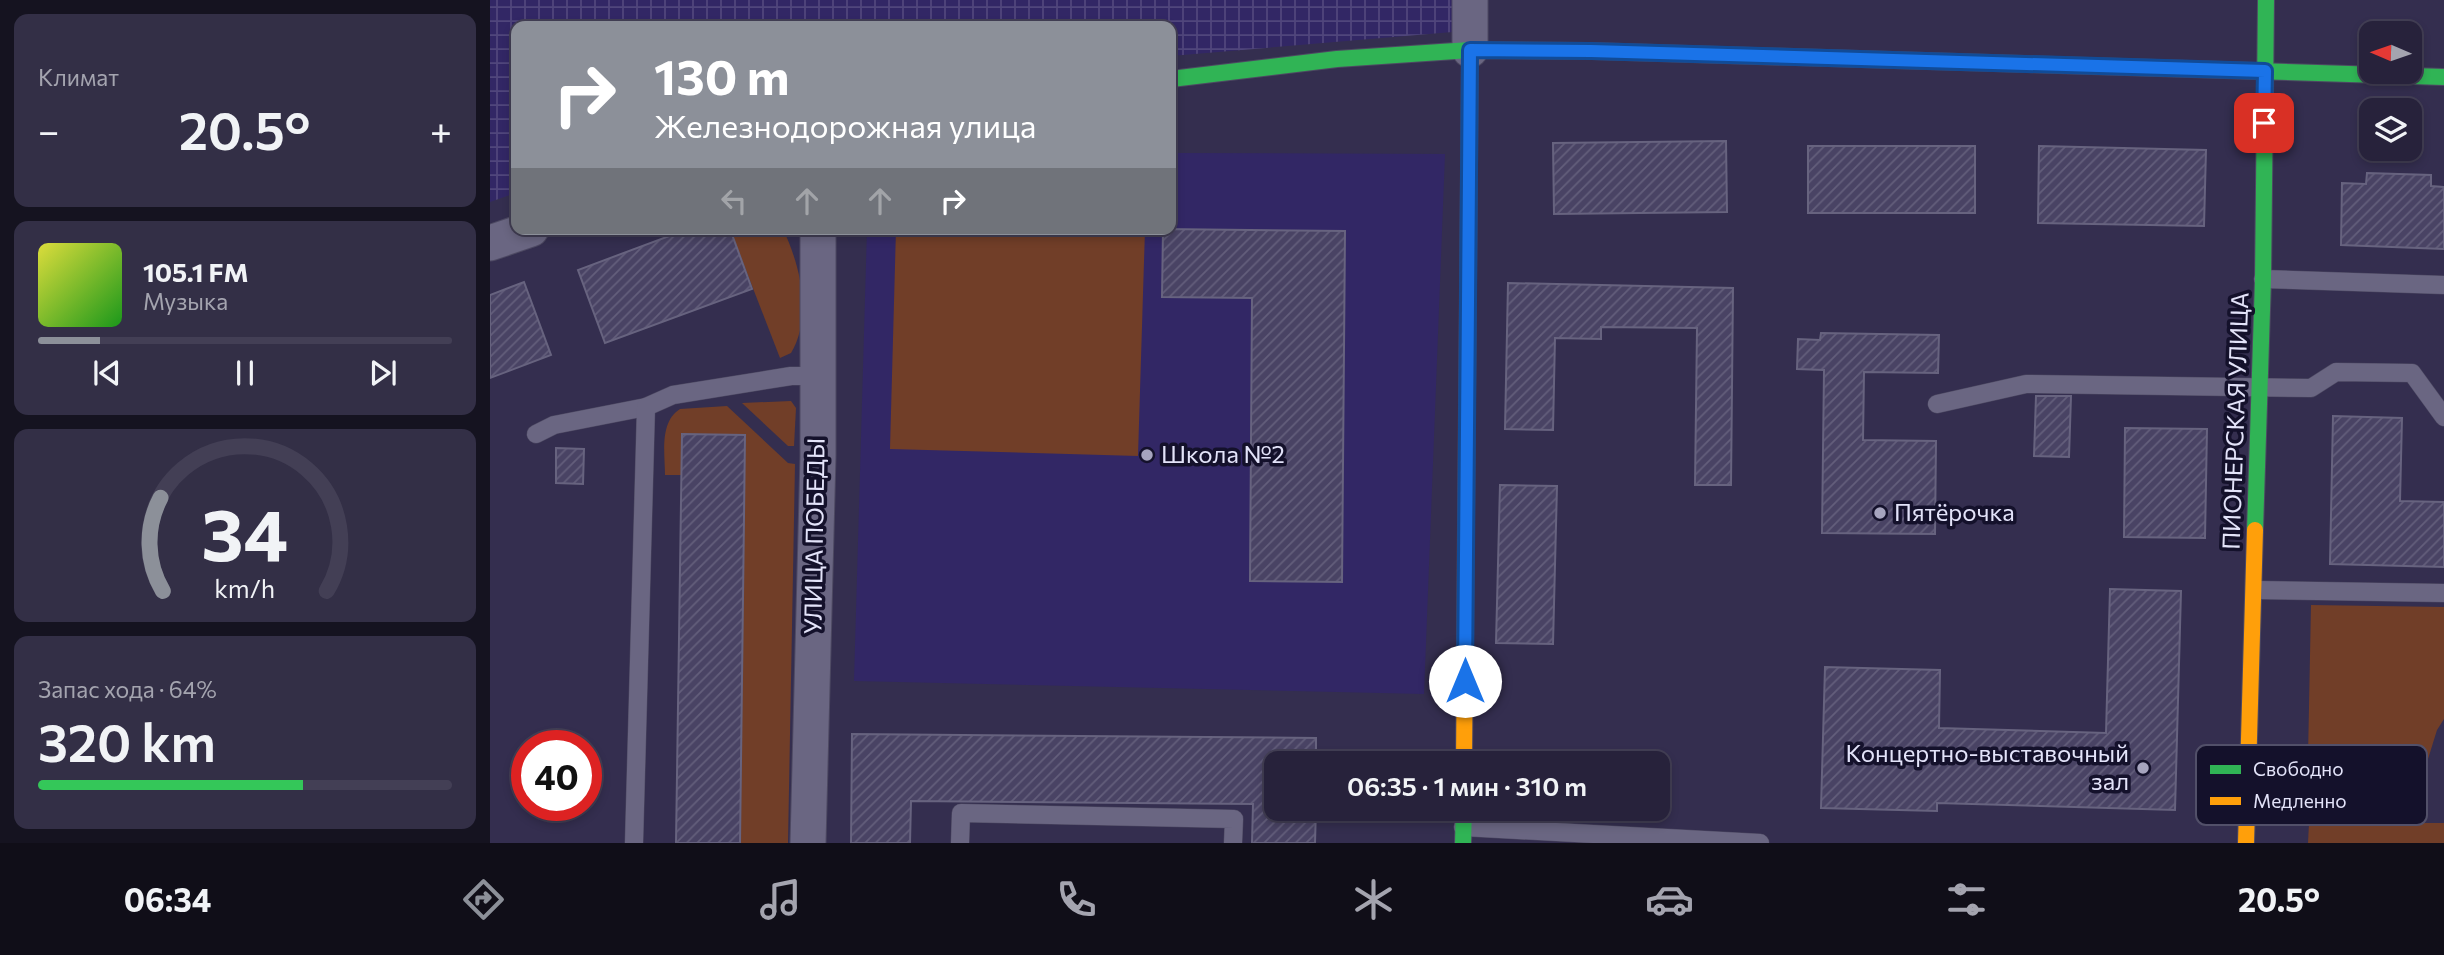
<!DOCTYPE html>
<html lang="ru">
<head>
<meta charset="utf-8">
<style>
  :root { --surface:#27223b; --page:#332f46; --text:#f1f3f6; --muted:#a4a4af; --line:#433f55; --accent:#8c9099 }
  body { margin:0; font-family:Commissioner,sans-serif; background:var(--page); color:var(--text); height:100vh; display:flex; flex-direction:column; font-size:26px; white-space:nowrap }
  * { box-sizing:border-box; margin:0 }
  p { font-size:23px; color:var(--muted) }
  .icon { flex:none; width:38px; height:38px; fill:none; stroke:currentColor; stroke-width:2; stroke-linecap:round; stroke-linejoin:round }
  .map { position:relative; flex:1; overflow:hidden }
  .drawer { display:flex; flex-direction:column; gap:14px; padding:14px; background:#151320; width:490px }
  .drawer>* { flex:none }
  .hud { position:absolute; left:21px; top:21px; width:665px; height:214px; border-radius:14px; box-shadow:0 4px 10px #0003,0 0 0 2px var(--line); background:#8c9099; color:#fff; overflow:hidden }
  .needle { width:46px; rotate:272deg }
  .fabs { position:absolute; left:1869px; top:21px; display:grid; gap:14px }
  .fabs a { display:grid; place-items:center; width:63px; height:63px; border-radius:14px; background:var(--surface); box-shadow:0 4px 10px #0003,0 0 0 2px var(--line); font-size:35px }
  .speed { position:absolute; left:21px; top:730px; display:flex; gap:14px; font-size:35px; font-weight:700; text-align:center }
  .speed>* { display:grid; place-content:center; width:91px; height:91px; border-radius:50%; background:var(--surface); box-shadow:0 4px 10px #0003,0 0 0 2px var(--line); line-height:1 }
  .speed .limit { border:10px solid #d22; background:#fff; color:#111 }
  .pin { position:absolute; display:grid; place-items:center; width:60px; height:60px; color:#fff; margin:-30px; border-radius:14px; box-shadow:0 4px 10px #0006 }
  .me { position:absolute; width:77px; margin:-38px; rotate:0deg; stroke-linejoin:round; filter:drop-shadow(0 0 5px #0008) }
  .turn { display:flex; align-items:center; gap:24px; height:147px; padding:0 28px; font-size:32px }
  .turn .icon { width:91px; height:91px; stroke-width:2.5 }
  .turn b { display:block; font-size:49px; line-height:60px }
  .lanes { display:flex; align-items:center; height:66px; padding:0 28px; background:#0003; justify-content:center; gap:35px; direction:ltr }
  .lanes .off { opacity:.35 }
  .big { font-size:52px; font-weight:600; line-height:1.1 }
  .drawer .card { flex:1; display:flex; flex-direction:column; justify-content:center; gap:10px; min-width:0; padding:0 24px; border-radius:14px; background:var(--page) }
  .drawer .dial { align-items:center; gap:0 }
  .dial svg { height:182px; overflow:visible; fill:none; stroke:var(--line); stroke-width:7; stroke-linecap:round; text-anchor:middle }
  .dial text { fill:var(--text); stroke:none }
  .song { display:flex; align-items:center; gap:21px }
  .cover { width:84px; height:84px; border-radius:10px; background:linear-gradient(135deg,hsl(60 70% 55%),hsl(120 70% 35%)) }
  .played { height:7px; border-radius:4px; background:linear-gradient(90deg,var(--accent) 15%,var(--line) 15%) }
  .keys { display:flex; justify-content:space-around; direction:ltr }
  .heat { display:flex; justify-content:space-between; align-items:center; font-size:38px; direction:ltr }
  .charge { height:10px; border-radius:5px; background:linear-gradient(90deg,#34c759 64%,var(--line) 0) }
  .trip { position:absolute; left:774px; top:751px; width:406px; height:70px; border-radius:14px; background:var(--surface); box-shadow:0 4px 10px #0003,0 0 0 2px var(--line); font-weight:600; line-height:70px; text-align:center }
  .dock { display:flex; height:112px; justify-content:space-around; align-items:center; background:#100e18; color:var(--muted) }
  .dock .icon { width:49px; height:49px }
  .dock .current { color:var(--accent) }
  .dock b { font-size:32px; color:var(--text) }
  main { display:flex; flex:1; min-height:0 }
  .map>svg:first-child { display:block }
  .built { fill:#322765 }
  .industrial { fill:url(#industrial-grid) }
  .green { fill:#713e28 }
  .building { fill:url(#building-hatch); stroke:#67637f; stroke-width:2 }
  .lines { fill:none; stroke-linecap:round; stroke-linejoin:round }
  .lane-casing { stroke:#4d4962; stroke-width:19 }
  .street-casing { stroke:#4d4962; stroke-width:37 }
  .fast-casing { stroke:#4d4962; stroke-width:18 }
  .slow-casing { stroke:#4d4962; stroke-width:18 }
  .lane { stroke:#6a6682; stroke-width:18 }
  .street { stroke:#6a6682; stroke-width:35 }
  .fast { stroke:#30b455; stroke-width:16 }
  .slow { stroke:#ff9f0a; stroke-width:16 }
  .route-casing { stroke:#114b97; stroke-width:18 }
  .route { stroke:#1a73e8; stroke-width:12 }
  .poi-dot { fill:#a6a4be; stroke:#14112b; stroke-width:2.5 }
  .labels { text-anchor:middle; stroke-width:7; stroke-linejoin:round; paint-order:stroke }
  .street-label { font-size:24px; fill:#e3e3f9; stroke:#14112b }
  .poi-label { font-size:24px; fill:#e3e3f9; stroke:#14112b; text-anchor:start }
  .key { fill:#14112b; stroke:#525069; stroke-width:2 }
  .key-label { font-size:19px; fill:#e3e3f9 }
</style>
</head>
<body>
<main>
<section class="drawer">
<div class="card"><p>Климат</p>
<div class="heat"><a>−</a><b class="big">20.5°</b><a>+</a></div>
</div>
<div class="card">
<div class="song"><i class="cover"></i><div><b>105.1 FM</b><p>Музыка</p></div></div>
<div class="played"></div>
<div class="keys"><svg class="icon" aria-label="previous" viewBox="0 0 24 24"><path d="M18 5L8 12l10 7zM5 5v14"/></svg><svg class="icon" aria-label="pause" viewBox="0 0 24 24"><path d="M8 5v14M16 5v14"/></svg><svg class="icon" aria-label="next" viewBox="0 0 24 24"><path d="M6 5l10 7-10 7zM19 5v14"/></svg></div>
</div>
<div class="card dial"><svg viewBox="0 0 100 80">
<path d="M14 69A42 42 0 1 1 86 69"/>
<path d="M14 69A42 42 0 0 1 13 28" stroke="#8c9099"/>
<text x="50" y="56" font-size="32" font-weight="700">34</text>
<text x="50" y="72" font-size="11">km/h</text>
</svg></div>
<div class="card"><p>Запас хода · 64%</p><b class="big">320 km</b><div class="charge"></div></div>
</section>
<div class="map">
<svg width="1954" height="843" viewBox="0 0 1954 843">
  <defs>
    <pattern id="industrial-grid" width="8" height="8" patternUnits="userSpaceOnUse" patternTransform="scale(1.75)"><rect width="8" height="8" fill="#322765"/><path d="M0 4h8M4 0v8" fill="none" stroke="#50467c"/></pattern>
    <pattern id="building-hatch" width="6" height="6" patternUnits="userSpaceOnUse" patternTransform="scale(1.75)"><rect width="6" height="6" fill="#494364"/><path d="M-1 1l2-2M0 6l6-6M5 7l2-2" fill="none" stroke="#635e7b"/></pattern>
  </defs>
  <rect width="100%" height="100%" fill="#342e4f"/>
  <path class="built" d="M 681,153 L 955,154 L 934,694 L 364,681 L 377,229 L 681,229 Z"/>
  <path class="industrial" d="M 0,0 L 986,0 L 986,30 L 681,56 L 681,26 L 26,26 L 26,193 L 0,202 Z"/>
  <g class="green">
    <path d="M 240,229 L 293,229 C 310,265 323,316 301,353 L 290,358 Z"/>
    <path d="M 406,229 L 655,229 L 648,456 L 400,449 Z"/>
    <path d="M 301,401 L 306,408 L 304,446 L 298,446 L 252,403 Z"/>
    <path d="M 237,406 L 298,463 L 305,464 L 298,843 L 250,843 L 255,435 L 192,434 L 191,475 L 175,475 C 175,454 169,422 190,409 Z"/>
    <path d="M 1821,605 L 1954,607 L 1954,719 L 1947,730 L 1938,759 L 1818,757 Z"/>
    <path d="M 1819,823 L 1954,823 L 1954,843 L 1818,843 Z"/>
  </g>
  <g class="building">
    <path d="M 1236,141 L 1237,212 L 1064,214 L 1063,143 Z"/>
    <rect x="1318" y="146" width="167" height="67"/>
    <path d="M 1549,146 L 1716,150 L 1714,226 L 1548,223 Z"/>
    <path d="M 1877,173 L 1941,175 L 1941,186 L 1954,187 L 1954,249 L 1851,245 L 1852,183 L 1876,184 Z"/>
    <path d="M 198,229 L 240,229 L 262,289 L 115,343 L 88,270 Z"/>
    <path d="M 673,229 L 855,231 L 852,582 L 760,581 L 762,298 L 672,297 Z"/>
    <path d="M 34,282 L 61,355 L 0,378 L 0,295 Z"/>
    <path d="M 1018,283 L 1243,288 L 1241,485 L 1205,485 L 1207,328 L 1111,327 L 1111,339 L 1065,338 L 1063,430 L 1015,429 Z"/>
    <path d="M 1331,333 L 1449,335 L 1448,373 L 1374,372 L 1373,440 L 1446,441 L 1445,534 L 1332,533 L 1334,370 L 1307,369 L 1308,339 L 1330,340 Z"/>
    <path d="M 1546,396 L 1581,396 L 1579,457 L 1544,456 Z"/>
    <path d="M 1843,416 L 1912,418 L 1910,501 L 1954,502 L 1954,567 L 1840,564 Z"/>
    <path d="M 1635,428 L 1717,429 L 1715,538 L 1634,537 Z"/>
    <path d="M 192,434 L 255,435 L 250,843 L 186,843 Z"/>
    <path d="M 66,448 L 94,449 L 93,484 L 66,483 Z"/>
    <path d="M 1010,485 L 1067,486 L 1063,644 L 1006,643 Z"/>
    <path d="M 1620,589 L 1691,591 L 1685,810 L 1447,803 L 1447,811 L 1331,808 L 1335,667 L 1450,670 L 1449,728 L 1616,733 Z"/>
    <path d="M 362,734 L 826,738 L 826,763 L 786,763 L 786,808 L 826,808 L 825,843 L 762,843 L 763,804 L 421,801 L 420,843 L 361,843 Z"/>
  </g>
  <g class="lines">
    <defs>
      <g id="lane">
        <path d="M 1773,279 L 1954,285"/>
        <path d="M 1447,404 L 1536,384 L 1821,388 L 1846,372 L 1922,373 L 1954,417"/>
        <path d="M 46,434 L 64,425 L 156,407"/>
        <path d="M 1765,590 L 1954,593"/>
        <path d="M 973,827 L 1270,843"/>
        <path d="M 144,843 L 156,407 L 183,395 L 301,376 L 327,376"/>
        <path d="M 470,843 L 471,813 L 744,819 L 743,843"/>
      </g>
      <g id="street">
        <path d="M 980,0 L 980,50"/>
        <path d="M 0,243 L 41,229"/>
        <path d="M 318,843 L 328,456 L 328,229"/>
      </g>
      <g id="fast">
        <path d="M 1734,70 L 1954,77"/>
        <path d="M 681,79 L 847,59 L 980,50 L 1101,51 L 1403,60"/>
        <path d="M 979,166 L 980,50"/>
        <path d="M 1765,530 L 1773,279 L 1776,0"/>
        <path d="M 973,843 L 974,808"/>
      </g>
      <g id="slow">
        <path d="M 1403,60 L 1734,70"/>
        <path d="M 974,763 L 979,166"/>
        <path d="M 1756,843 L 1765,530"/>
      </g>
    </defs>
    <use href="#lane" class="lane-casing"/>
    <use href="#street" class="street-casing"/>
    <use href="#fast" class="fast-casing"/>
    <use href="#slow" class="slow-casing"/>
    <use href="#lane" class="lane"/>
    <use href="#street" class="street"/>
    <use href="#fast" class="fast"/>
    <use href="#slow" class="slow"/>
  </g>
  <g class="lines">
    <defs>
      <path id="route" d="M 975,681 L 980,50 L 1101,51 L 1775,71 L 1774,123"/>
    </defs>
    <use href="#route" class="route-casing"/>
    <use href="#route" class="route"/>
  </g>
  <g class="poi-dot">
    <circle cx="657" cy="455" r="7"/>
    <circle cx="1390" cy="513" r="7"/>
    <circle cx="1653" cy="768" r="7"/>
  </g>
  <g class="labels">
    <g class="street-label">
      <text transform="translate(1746 421) rotate(-88)" y="8">ПИОНЕРСКАЯ УЛИЦА</text>
      <text transform="translate(325 536) rotate(-89)" y="8">УЛИЦА ПОБЕДЫ</text>
    </g>
    <g class="poi-label">
      <text x="671" y="463">Школа №2</text>
      <text x="1404" y="521">Пятёрочка</text>
      <text x="1639" y="762" text-anchor="end">Концертно-выставочный<tspan x="1639" dy="28">зал</tspan></text>
    </g>
  </g>
  <rect x="1706" y="745" width="231" height="80" rx="10" class="key"/>
  <rect x="1720" y="765" width="31" height="9" fill="#30b455"/>
  <rect x="1720" y="797" width="31" height="8" fill="#ff9f0a"/>
  <g class="key-label">
    <text x="1763" y="776">Свободно</text>
    <text x="1763" y="808">Медленно</text>
  </g>
</svg>
<div class="fabs">
<a><svg class="needle" viewBox="-14 -14 28 28"><path d="M0-13l5 13h-10z" fill="#e53935"/><path d="M0 13l5-13h-10z" fill="#a4a4af"/></svg></a>
<a><svg class="icon" aria-label="layers" viewBox="0 0 24 24"><path d="M12 4l9 5-9 5-9-5zM3 14l9 5 9-5"/></svg></a>
</div>
<div class="speed"><div class="limit">40</div></div>
<div class="pin" style="left:1774px;top:123px;background:#d93025"><svg class="icon" aria-label="arrive" viewBox="0 0 24 24"><path d="M6 21V4h12l-3 4 3 4H6"/></svg></div>
<svg class="me" style="left:975px;top:681px" viewBox="-20 -20 40 40"><circle r="19" fill="#fff"/><path d="M0-13L10 11 0 6-10 11z" fill="#1a73e8"/></svg>
<div class="trip">06:35 · 1 мин · 310 m</div>
<div class="hud">
<div class="turn"><svg class="icon" aria-label="right" viewBox="0 0 24 24"><path d="M7 20v-9h11M14 6l5 5-5 5"/></svg><div><b>130 m</b>Железнодорожная улица</div></div>
<div class="lanes"><svg class="icon off" aria-label="left" viewBox="0 0 24 24"><path d="M17 20v-9H6M10 6l-5 5 5 5"/></svg><svg class="icon off" aria-label="ahead" viewBox="0 0 24 24"><path d="M12 20V5M6 11l6-6 6 6"/></svg><svg class="icon off" aria-label="ahead" viewBox="0 0 24 24"><path d="M12 20V5M6 11l6-6 6 6"/></svg><svg class="icon" aria-label="right" viewBox="0 0 24 24"><path d="M7 20v-9h11M14 6l5 5-5 5"/></svg></div>
</div>
</div>
</main>
<nav class="dock">
<b>06:34</b>
<svg class="icon current" aria-label="directions" viewBox="0 0 24 24"><path d="M12 3l9 9-9 9-9-9zM9 14v-3h6M13 9l2 2-2 2"/></svg>
<svg class="icon" aria-label="music" viewBox="0 0 24 24"><path d="M9 18V5l10-2v13"/><circle cx="6" cy="18" r="3"/><circle cx="16" cy="16" r="3"/></svg>
<svg class="icon" aria-label="phone" viewBox="0 0 24 24"><path d="M5 4h4l2 5-3 2q2 4 5 5l2-3 5 2v4C11 20 4 13 5 4z"/></svg>
<svg class="icon" aria-label="climate" viewBox="0 0 24 24"><path d="M12 3v18M4 7l16 10M4 17L20 7"/></svg>
<svg class="icon" aria-label="car" viewBox="0 0 24 24"><path d="M5 17H2v-5l4-1 3-4h7l3 4 3 1v5h-3M9 17h6M6 11h13"/><circle cx="7" cy="17" r="2"/><circle cx="17" cy="17" r="2"/></svg>
<svg class="icon" aria-label="filters" viewBox="0 0 24 24"><path d="M4 7h16M4 17h16"/><circle cx="9" cy="7" r="2"/><circle cx="15" cy="17" r="2"/></svg>
<b>20.5°</b>
</nav>
</body>
</html>
